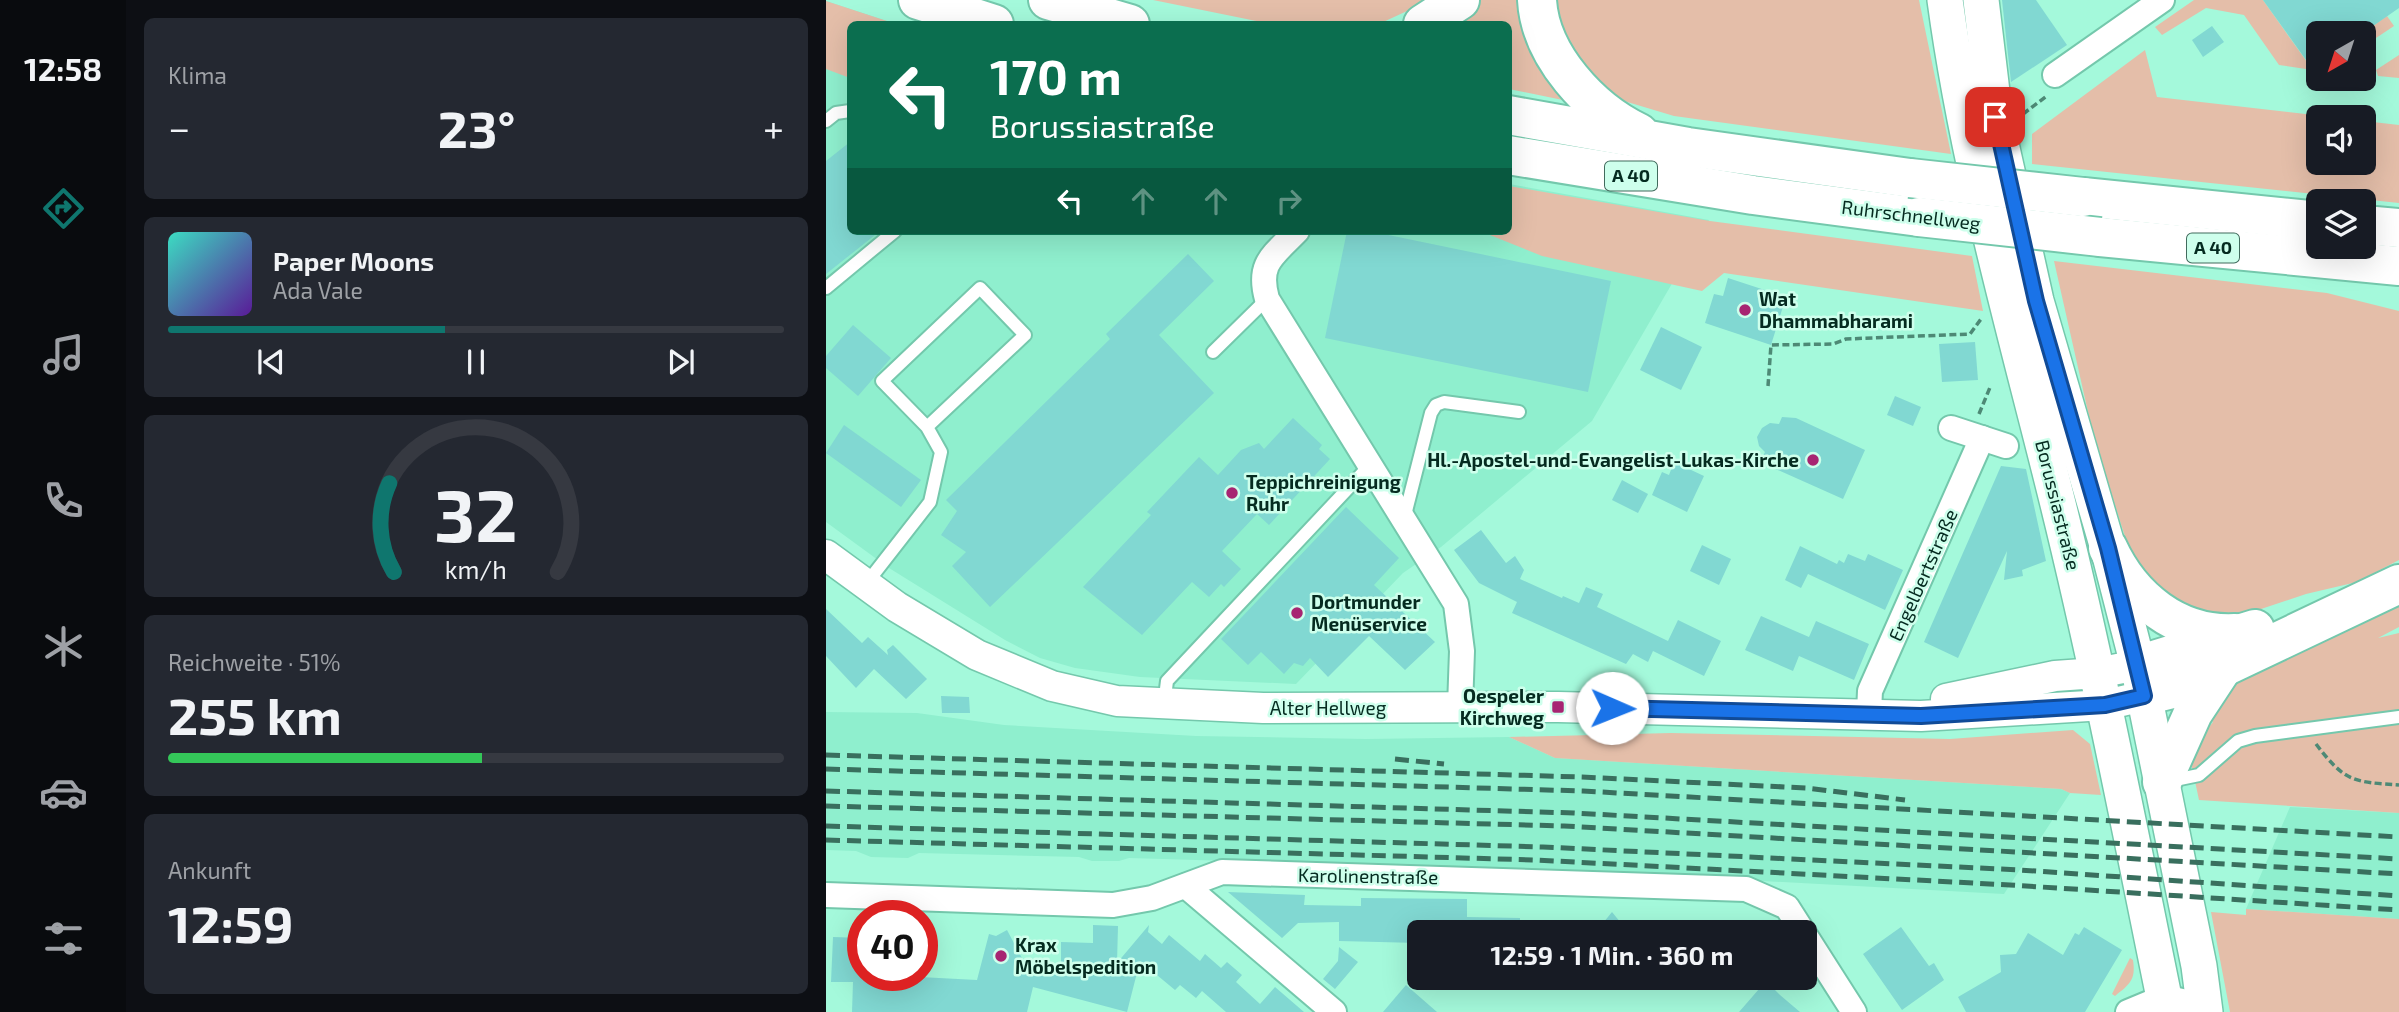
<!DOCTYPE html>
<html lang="de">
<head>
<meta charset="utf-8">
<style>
  :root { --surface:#171b24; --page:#242831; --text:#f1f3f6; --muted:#9ea1a6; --line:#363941; --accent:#0f766e }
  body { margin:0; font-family:"Exo 2",sans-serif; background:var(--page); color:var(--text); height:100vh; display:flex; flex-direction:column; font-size:26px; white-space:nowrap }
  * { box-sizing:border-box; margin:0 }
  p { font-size:23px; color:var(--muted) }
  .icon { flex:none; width:38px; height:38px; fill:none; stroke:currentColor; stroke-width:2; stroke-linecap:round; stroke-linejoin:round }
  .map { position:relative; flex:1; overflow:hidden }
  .side { display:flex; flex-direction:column; gap:18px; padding:18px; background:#0d0f14; width:700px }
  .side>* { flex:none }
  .banner { position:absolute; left:21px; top:21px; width:665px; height:214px; border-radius:10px; box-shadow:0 7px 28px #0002; background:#0b6e4f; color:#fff; overflow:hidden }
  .needle { width:46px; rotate:219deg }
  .fabs { position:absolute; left:1480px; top:21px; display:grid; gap:14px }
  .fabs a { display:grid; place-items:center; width:70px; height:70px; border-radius:10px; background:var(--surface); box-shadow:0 7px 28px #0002; font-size:35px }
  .speed { position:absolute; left:21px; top:900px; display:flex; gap:14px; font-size:35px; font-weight:700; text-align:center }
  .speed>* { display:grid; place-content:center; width:91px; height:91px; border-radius:50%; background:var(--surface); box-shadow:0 7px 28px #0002; line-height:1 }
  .speed .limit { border:10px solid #d22; background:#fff; color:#111 }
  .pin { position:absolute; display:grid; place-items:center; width:60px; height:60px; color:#fff; margin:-30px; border-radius:14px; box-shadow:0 4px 10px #0006 }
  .me { position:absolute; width:77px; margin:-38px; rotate:91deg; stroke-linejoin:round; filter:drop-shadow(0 0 5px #0008) }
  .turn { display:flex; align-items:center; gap:24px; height:147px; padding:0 28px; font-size:32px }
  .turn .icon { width:91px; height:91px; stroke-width:2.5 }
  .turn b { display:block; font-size:49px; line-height:60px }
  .lanes { display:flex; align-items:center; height:66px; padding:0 28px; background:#0003; justify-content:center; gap:35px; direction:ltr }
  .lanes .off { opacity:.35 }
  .big { font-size:52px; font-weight:700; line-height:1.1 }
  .side .widget { flex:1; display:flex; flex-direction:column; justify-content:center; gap:10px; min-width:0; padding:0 24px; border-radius:10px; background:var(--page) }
  .side .dial { align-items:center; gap:0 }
  .dial svg { height:182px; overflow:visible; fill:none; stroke:var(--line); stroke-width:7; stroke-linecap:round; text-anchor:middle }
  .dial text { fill:var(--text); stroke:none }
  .song { display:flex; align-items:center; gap:21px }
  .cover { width:84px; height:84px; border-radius:10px; background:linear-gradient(135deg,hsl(170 70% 55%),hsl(270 70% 35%)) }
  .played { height:7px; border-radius:4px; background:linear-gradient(90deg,var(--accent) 45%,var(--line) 45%) }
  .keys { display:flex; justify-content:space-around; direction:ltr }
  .heat { display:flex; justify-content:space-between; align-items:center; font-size:38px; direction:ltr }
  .charge { height:10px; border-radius:5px; background:linear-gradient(90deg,#34c759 51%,var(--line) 0) }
  .trip { position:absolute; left:581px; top:920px; width:410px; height:70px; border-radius:10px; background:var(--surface); box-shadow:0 7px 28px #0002; font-weight:700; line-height:70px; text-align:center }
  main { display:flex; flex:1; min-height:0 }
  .tabs { display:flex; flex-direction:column; width:126px; justify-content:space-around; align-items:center; background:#090b0e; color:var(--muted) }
  .tabs .icon { width:49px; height:49px }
  .tabs .active { color:var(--accent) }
  .tabs b { font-size:32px; color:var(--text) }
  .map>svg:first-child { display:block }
  .built { fill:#8fefce }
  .green { fill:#e4bea9 }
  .building { fill:#81d8d2 }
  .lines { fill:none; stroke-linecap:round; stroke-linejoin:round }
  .service-casing { stroke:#74c8ac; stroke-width:16 }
  .minor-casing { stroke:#74c8ac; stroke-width:28 }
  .tertiary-casing { stroke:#74c8ac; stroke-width:33 }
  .secondary-casing { stroke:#74c8ac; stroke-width:38 }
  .motorway-casing { stroke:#74c8ac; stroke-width:42 }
  .path { stroke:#4d8975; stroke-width:3.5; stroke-dasharray:7 3.5; stroke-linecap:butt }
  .service { stroke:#fff; stroke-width:12 }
  .minor { stroke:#fff; stroke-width:24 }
  .tertiary { stroke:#fff; stroke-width:30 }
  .secondary { stroke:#fff; stroke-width:35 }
  .motorway { stroke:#fff; stroke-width:38 }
  .rail { stroke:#396f5e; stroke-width:5; stroke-dasharray:14 7; stroke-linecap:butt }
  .motorway-bridge-casing { stroke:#74c8ac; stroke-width:42; stroke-linecap:butt }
  .motorway-bridge { stroke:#fff; stroke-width:38 }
  .route-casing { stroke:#114b97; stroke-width:18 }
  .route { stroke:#1a73e8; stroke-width:12 }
  .poi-dot { fill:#a72572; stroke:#ceffec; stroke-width:2.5 }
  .labels { text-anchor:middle; stroke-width:5; stroke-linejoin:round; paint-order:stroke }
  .shield { fill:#ceffec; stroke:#416b5d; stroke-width:2 }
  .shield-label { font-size:18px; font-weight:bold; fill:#052b20 }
  .street-label { font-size:19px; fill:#052b20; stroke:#ceffec }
  .poi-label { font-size:19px; font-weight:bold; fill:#052b20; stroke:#ceffec; text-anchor:start }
</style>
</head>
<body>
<main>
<nav class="tabs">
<b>12:58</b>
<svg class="icon active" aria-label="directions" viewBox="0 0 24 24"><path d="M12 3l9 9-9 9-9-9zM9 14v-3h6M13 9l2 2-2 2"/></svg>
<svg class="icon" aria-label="music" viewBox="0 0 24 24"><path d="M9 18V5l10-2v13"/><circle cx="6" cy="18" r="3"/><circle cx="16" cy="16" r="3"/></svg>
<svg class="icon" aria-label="phone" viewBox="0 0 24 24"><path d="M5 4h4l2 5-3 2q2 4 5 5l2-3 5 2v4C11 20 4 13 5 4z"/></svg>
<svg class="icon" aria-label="climate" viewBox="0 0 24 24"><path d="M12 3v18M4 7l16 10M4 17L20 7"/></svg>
<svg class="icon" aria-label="car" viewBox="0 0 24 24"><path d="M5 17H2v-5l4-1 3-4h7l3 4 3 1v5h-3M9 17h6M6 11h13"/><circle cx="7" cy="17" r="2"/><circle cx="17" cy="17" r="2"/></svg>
<svg class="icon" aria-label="filters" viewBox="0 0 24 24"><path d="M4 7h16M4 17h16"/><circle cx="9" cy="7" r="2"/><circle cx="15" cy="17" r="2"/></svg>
</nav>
<section class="side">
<div class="widget"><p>Klima</p>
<div class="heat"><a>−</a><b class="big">23°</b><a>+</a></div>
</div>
<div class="widget">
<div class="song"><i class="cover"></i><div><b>Paper Moons</b><p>Ada Vale</p></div></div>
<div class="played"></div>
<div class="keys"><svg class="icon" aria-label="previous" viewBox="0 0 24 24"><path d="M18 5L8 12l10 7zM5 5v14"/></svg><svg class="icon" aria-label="pause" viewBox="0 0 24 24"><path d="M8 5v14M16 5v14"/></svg><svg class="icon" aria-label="next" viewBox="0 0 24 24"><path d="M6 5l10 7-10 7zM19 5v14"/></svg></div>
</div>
<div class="widget dial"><svg viewBox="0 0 100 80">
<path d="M14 69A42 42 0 1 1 86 69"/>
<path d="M14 69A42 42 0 0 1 12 30" stroke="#0f766e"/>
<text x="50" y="56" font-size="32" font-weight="700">32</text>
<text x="50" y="72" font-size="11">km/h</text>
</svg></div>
<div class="widget"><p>Reichweite · 51%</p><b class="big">255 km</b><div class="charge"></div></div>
<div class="widget"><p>Ankunft</p><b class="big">12:59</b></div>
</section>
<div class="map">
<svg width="1573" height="1012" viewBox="0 0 1573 1012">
  <rect width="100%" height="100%" fill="#a4f9db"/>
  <g class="built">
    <path d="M 0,1 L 70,24 L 24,24 L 24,231 L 682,231 L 683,184 L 883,220 L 766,421 L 615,547 L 577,573 L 470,684 L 314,677 L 249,668 L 214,658 L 179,640 L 63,568 L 0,522 Z"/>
    <path d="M 0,712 L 91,713 L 178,725 L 370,736 L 540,739 L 683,737 L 729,758 L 1235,789 L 1244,793 L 1178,894 L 752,871 L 303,858 L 293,861 L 266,861 L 253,857 L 93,853 L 82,858 L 45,857 L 30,851 L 0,850 Z"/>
    <path d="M 1464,807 L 1573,813 L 1573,919 L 1420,909 Z"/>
  </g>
  <g class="green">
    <path d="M 327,0 L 605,0 L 555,23 L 537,24 L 445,24 Z"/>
    <path d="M 645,0 L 699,0 L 761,105 L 683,89 L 682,24 L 612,24 Z"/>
    <path d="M 723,0 L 1093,0 L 1125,154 L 848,116 L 798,101 L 760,77 Z"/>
    <path d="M 1368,0 L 1437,0 L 1486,69 L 1493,71 L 1453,65 L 1418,15 L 1380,8 L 1336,35 L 1329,27 Z"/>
    <path d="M 0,1 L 70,24 L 24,24 L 24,78 L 0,69 Z"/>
    <path d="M 1561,16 L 1568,26 L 1538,46 L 1537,33 Z"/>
    <path d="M 1319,50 L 1331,97 L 1505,117 L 1493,117 L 1493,163 L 1538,163 L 1538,121 L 1573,125 L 1573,203 L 1206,164 L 1206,134 Z"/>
    <path d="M 1573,55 L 1573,78 L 1552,76 L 1550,70 Z"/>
    <path d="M 683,186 L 884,221 L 1146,256 L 1157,311 L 898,273 L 876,291 L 716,256 L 654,231 L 682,231 Z"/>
    <path d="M 1228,261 L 1501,293 L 1573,311 L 1573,560 L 1531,582 L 1480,594 L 1420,614 L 1382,618 L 1354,612 L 1317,573 L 1303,549 L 1269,443 Z"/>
    <path d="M 1573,594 L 1573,627 L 1552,638 L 1573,633 L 1573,813 L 1373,800 L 1363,753 L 1387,722 L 1375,710 L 1415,672 Z"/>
    <path d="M 1247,730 L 1264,744 L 1275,795 L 1244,793 L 1235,789 L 729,758 L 683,737 L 845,733 L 1124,739 Z"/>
    <path d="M 1420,909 L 1573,919 L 1573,1012 L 1404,1012 L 1385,912 L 1420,915 Z"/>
    <path d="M 1304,958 L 1307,960 C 1310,980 1304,984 1289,996 L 1286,994 Z"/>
  </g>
  <g class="building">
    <path d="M 1176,0 L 1210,0 L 1241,45 L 1185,82 Z"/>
    <path d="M 1437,0 L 1573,0 L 1573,8 L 1537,33 L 1493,33 L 1493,78 Z"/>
    <path d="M 1386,26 L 1398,42 L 1377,57 L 1366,40 Z"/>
    <path d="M 24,142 L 24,231 L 54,231 L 0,274 L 0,161 Z"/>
    <path d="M 521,231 L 543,231 L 785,281 L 762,392 L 499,338 Z"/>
    <path d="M 362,254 L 388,281 L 333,335 L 388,393 L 164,607 L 126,566 L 140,552 L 115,535 L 131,511 L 120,500 L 284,339 L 280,334 Z"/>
    <path d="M 902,278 L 960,297 L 945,345 L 879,323 L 888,294 L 897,296 Z"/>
    <path d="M 27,325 L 65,358 L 32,396 L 0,368 L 0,356 Z"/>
    <path d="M 835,327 L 876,347 L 855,390 L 814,370 Z"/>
    <path d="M 1149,342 L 1152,380 L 1116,382 L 1113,344 Z"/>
    <path d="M 1069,396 L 1095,407 L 1087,426 L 1061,415 Z"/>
    <path d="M 956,417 L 970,418 L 1039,450 L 1017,499 L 943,466 L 944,463 L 936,458 L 939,452 L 933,446 L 931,437 L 936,428 L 944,423 L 953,424 Z"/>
    <path d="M 467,418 L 496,445 L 493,449 L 504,459 L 443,525 L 431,514 L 396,551 L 415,569 L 398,587 L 395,584 L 383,597 L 366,582 L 316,635 L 257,587 L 325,515 L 321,512 L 373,457 L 392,475 L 415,450 L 433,443 L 438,449 Z"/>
    <path d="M 18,425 L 95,480 L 75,507 L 0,453 Z"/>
    <path d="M 848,462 L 878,476 L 861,512 L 826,495 L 836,472 L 843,475 Z"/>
    <path d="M 1175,466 L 1200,469 L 1220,561 L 1196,570 L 1197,576 L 1178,580 L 1181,551 L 1132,658 L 1098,642 Z"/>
    <path d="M 796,480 L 822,494 L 812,513 L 786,500 Z"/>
    <path d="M 520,507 L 573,558 L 548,585 L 609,642 L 579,670 L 543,636 L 502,677 L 484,658 L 477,666 L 468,663 L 458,674 L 435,652 L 422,665 L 395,639 Z"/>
    <path d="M 655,530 L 680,563 L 689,556 L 698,570 L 694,579 L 736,598 L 737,596 L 753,603 L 760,587 L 777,594 L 771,607 L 842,641 L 852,620 L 895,641 L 878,676 L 827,651 L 822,662 L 807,654 L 800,664 L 686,613 L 691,602 L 653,583 L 628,550 Z"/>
    <path d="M 876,545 L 905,559 L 893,585 L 864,571 Z"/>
    <path d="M 974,546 L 1011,564 L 1013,560 L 1018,563 L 1022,554 L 1039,561 L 1042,554 L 1077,570 L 1059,610 L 982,574 L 975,588 L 959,580 Z"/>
    <path d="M 0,609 L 36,643 L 42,637 L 62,655 L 61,650 L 67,645 L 101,679 L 80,699 L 48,669 L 30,688 L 0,656 Z"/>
    <path d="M 935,616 L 983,637 L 990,621 L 1043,644 L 1028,680 L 973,656 L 967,671 L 919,650 Z"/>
    <path d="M 115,696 L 143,697 L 144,713 L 116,713 Z"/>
    <path d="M 402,892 L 479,895 L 478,905 L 535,906 L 535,898 L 641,899 L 641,917 L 694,918 L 694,933 L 593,933 L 593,943 L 513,941 L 513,922 L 472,923 L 456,938 Z"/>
    <path d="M 786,912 L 803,933 L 769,933 Z"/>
    <path d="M 267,925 L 292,926 L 291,963 L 323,925 L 322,932 L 336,944 L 343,935 L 374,961 L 379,954 L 395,968 L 401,962 L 416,975 L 410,982 L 434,1004 L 449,987 L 478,1012 L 400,1012 L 376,991 L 370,998 L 354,985 L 349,990 L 314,961 L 301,1012 L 207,987 L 201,1012 L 26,1012 L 27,982 L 5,982 L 7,937 L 37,938 L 37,975 L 94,975 L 94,977 L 151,980 L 163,934 L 170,936 L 181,930 L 197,960 L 235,970 L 235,942 L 267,943 Z"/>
    <path d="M 1075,927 L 1103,966 L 1108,963 L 1118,980 L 1076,1010 L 1037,954 Z"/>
    <path d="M 1258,927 L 1296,950 L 1259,1012 L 1140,1012 L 1132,997 L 1175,972 L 1174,955 L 1190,954 L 1202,933 L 1237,955 L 1249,933 L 1253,935 Z"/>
    <path d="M 513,947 L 532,962 L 509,989 L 497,979 L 512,961 Z"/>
    <path d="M 940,981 L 954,995 L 974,1012 L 913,1012 Z"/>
    <path d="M 580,985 L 611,1012 L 557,1012 Z"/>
  </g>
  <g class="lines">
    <defs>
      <g id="service">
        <path d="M 0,121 L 10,113 L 24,111"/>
        <path d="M 0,288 L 69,231"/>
        <path d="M 387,352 L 441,299"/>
        <path d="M 578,519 L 605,413 L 610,405 L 618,402 L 693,412"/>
        <path d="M 40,584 L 104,502 L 115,452 L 101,427 L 56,381 L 154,288 L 199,335 L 101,427"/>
        <path d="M 338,705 L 341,681 L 544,465"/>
        <path d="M 1344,781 L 1373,775 L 1412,741 L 1429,736 L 1573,717"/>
      </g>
      <g id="minor">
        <path d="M 1229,75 L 1336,0"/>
        <path d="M 471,231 C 447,256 431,263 441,299 L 630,604 L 636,651 L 634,707"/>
        <path d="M 1125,428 L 1180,446"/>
        <path d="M 1043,712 L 1044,691 L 1156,438"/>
        <path d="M 360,886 L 508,1012"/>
        <path d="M 0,895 L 287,905 L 326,898 L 396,872 L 920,889 L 961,907 L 1028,1012"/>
        <path d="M 1302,1012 L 1338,997 L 1378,1006"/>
      </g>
      <g id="tertiary">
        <path d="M 0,555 L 71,607 L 151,655 L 226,686 L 291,701 L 437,708 L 732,707 L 1095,716 L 1279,705 L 1318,696"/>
        <path d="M 1120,699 L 1229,676 L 1271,673 L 1312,665"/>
      </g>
      <g id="secondary">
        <path d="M 1119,0 C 1142,170 1190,334 1231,500 C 1273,670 1306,841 1341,1012"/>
        <path d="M 1155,0 L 1169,117 L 1210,301 L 1282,548 L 1312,665 L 1373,966 L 1379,1012"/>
      </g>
      <g id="motorway">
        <path d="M 92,0 L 168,24"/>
        <path d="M 222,0 L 304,24"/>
        <path d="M 711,0 C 714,56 765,110 813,133"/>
        <path d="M 597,24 L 634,0"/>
        <path d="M 682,115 L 862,147 L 1084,178"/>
        <path d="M 682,155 L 927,195 L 1093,217"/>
        <path d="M 1257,197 L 1493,221"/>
        <path d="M 1538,225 L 1573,228"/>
        <path d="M 1274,237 L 1573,266"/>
        <path d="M 1282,548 C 1305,598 1351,636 1409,633"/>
        <path d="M 1312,665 L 1429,629"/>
        <path d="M 1318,696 L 1358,686 L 1573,584"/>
        <path d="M 1336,782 L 1367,713 L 1396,669"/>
      </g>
    </defs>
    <use href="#service" class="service-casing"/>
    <use href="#minor" class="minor-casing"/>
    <use href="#tertiary" class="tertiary-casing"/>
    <use href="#secondary" class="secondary-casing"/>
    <use href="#motorway" class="motorway-casing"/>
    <g class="path">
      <path d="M 1197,114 L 1222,95"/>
      <path d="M 942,386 L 945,345 L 1007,344 L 1020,339 L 1144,334 L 1155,319"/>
      <path d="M 1153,414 L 1165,385"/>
      <path d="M 1490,744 C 1519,782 1527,782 1573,785"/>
    </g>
    <use href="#service" class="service"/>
    <use href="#minor" class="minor"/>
    <use href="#tertiary" class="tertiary"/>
    <use href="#secondary" class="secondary"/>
    <use href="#motorway" class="motorway"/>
    <g class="rail">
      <path d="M 0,755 L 756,777 L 980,788 L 1079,800"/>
      <path d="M 569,759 L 618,764"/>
      <path d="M 0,769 L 757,791 L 1573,837"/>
      <path d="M 0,791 L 748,813 L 1573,859"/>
      <path d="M 0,806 L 738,826 L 1573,874"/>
      <path d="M 0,826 L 717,847 L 1194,870 L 1573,896"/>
      <path d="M 0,840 L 710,860 L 1184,885 L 1573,910"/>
    </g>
    <defs>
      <g id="motorway-bridge">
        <path d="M 1084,178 L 1257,197"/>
        <path d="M 1093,217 L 1274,237"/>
      </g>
    </defs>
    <use href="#motorway-bridge" class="motorway-bridge-casing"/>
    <use href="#motorway-bridge" class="motorway-bridge"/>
  </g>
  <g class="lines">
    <defs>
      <path id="route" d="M 786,708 L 1095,716 L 1279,705 L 1318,696 L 1282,548 L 1210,301 L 1169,117"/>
    </defs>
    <use href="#route" class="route-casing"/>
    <use href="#route" class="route"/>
  </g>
  <g class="poi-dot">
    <circle cx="919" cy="310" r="7"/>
    <circle cx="987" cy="460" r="7"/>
    <circle cx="406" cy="493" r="7"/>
    <circle cx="471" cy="613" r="7"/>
    <rect x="725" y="700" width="14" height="14" rx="3.5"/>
    <circle cx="175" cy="956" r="7"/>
  </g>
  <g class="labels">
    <g class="shield">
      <rect x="779" y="161.5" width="52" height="29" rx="5"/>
      <rect x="1361" y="233.5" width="52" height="29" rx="5"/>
    </g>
    <g class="shield-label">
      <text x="805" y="182">A 40</text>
      <text x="1387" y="254">A 40</text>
    </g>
    <g class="street-label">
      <text transform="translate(1085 215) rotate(7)" y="7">Ruhrschnellweg</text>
      <text transform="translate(1232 505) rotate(76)" y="7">Borussiastraße</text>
      <text transform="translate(1097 575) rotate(-66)" y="7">Engelbertstraße</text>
      <text x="502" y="715">Alter Hellweg</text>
      <text transform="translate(542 876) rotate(1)" y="7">Karolinenstraße</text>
    </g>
    <g class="poi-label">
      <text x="933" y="306">Wat<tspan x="933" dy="22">Dhammabharami</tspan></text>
      <text x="973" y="467" text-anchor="end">Hl.-Apostel-und-Evangelist-Lukas-Kirche</text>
      <text x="420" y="489">Teppichreinigung<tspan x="420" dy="22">Ruhr</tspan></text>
      <text x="485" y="609">Dortmunder<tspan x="485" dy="22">Menüservice</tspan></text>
      <text x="718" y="703" text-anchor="end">Oespeler<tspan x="718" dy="22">Kirchweg</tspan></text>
      <text x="189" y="952">Krax<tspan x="189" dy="22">Möbelspedition</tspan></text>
    </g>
  </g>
</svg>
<div class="fabs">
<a><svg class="needle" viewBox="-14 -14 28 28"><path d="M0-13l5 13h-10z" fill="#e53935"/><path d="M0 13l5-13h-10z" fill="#9ea1a6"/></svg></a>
<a><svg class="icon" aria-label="sound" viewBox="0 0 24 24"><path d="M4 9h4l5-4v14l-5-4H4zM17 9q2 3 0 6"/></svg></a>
<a><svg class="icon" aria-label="layers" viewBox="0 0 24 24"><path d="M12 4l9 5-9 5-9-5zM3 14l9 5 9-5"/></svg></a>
</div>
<div class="speed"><div class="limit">40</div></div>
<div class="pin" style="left:1169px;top:117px;background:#d93025"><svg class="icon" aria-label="arrive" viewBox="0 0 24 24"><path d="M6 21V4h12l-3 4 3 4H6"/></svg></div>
<svg class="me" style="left:786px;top:708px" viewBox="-20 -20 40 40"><circle r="19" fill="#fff"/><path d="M0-13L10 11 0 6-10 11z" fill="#1a73e8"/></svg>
<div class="trip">12:59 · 1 Min. · 360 m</div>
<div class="banner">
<div class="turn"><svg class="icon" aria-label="left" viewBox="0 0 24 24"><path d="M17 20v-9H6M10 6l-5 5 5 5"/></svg><div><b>170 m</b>Borussiastraße</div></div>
<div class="lanes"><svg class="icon" aria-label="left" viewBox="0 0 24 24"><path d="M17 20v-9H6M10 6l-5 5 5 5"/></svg><svg class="icon off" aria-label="ahead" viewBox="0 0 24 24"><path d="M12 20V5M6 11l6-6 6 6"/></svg><svg class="icon off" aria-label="ahead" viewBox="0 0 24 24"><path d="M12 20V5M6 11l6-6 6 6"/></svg><svg class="icon off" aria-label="right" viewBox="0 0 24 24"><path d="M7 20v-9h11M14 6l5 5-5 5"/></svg></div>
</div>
</div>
</main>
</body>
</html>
